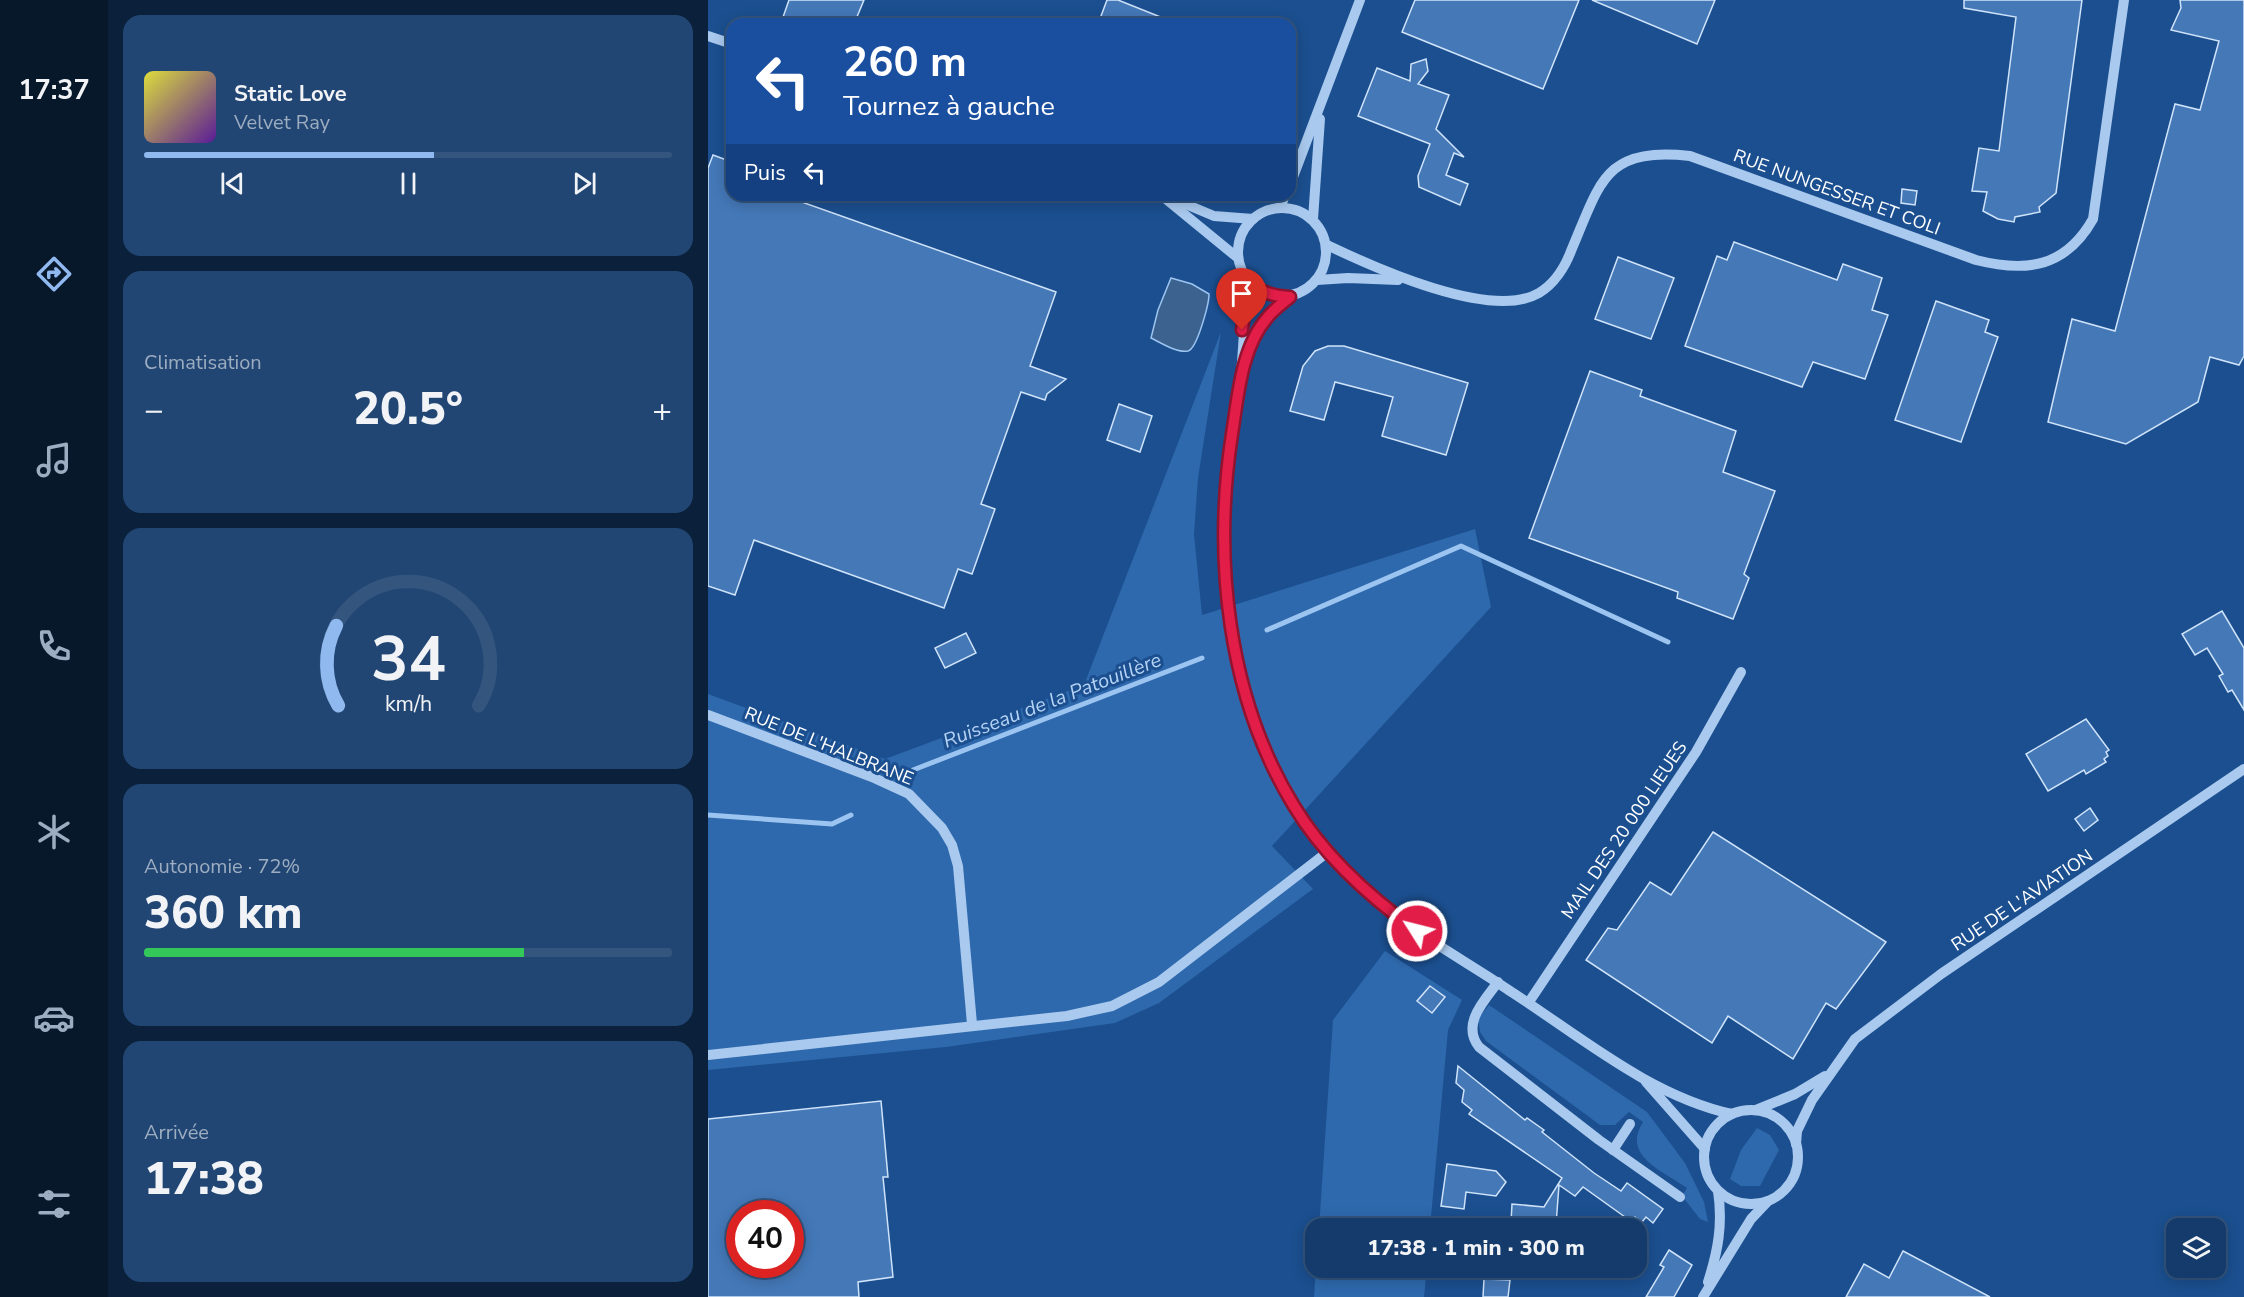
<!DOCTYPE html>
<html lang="fr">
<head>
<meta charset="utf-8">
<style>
  :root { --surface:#143b6b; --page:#214673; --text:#f1f3f6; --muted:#9dadc1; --line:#33557e; --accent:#90b9f0 }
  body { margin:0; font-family:"Nunito Sans",sans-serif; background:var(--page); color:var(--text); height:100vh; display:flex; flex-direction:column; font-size:22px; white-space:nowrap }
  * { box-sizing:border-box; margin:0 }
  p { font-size:20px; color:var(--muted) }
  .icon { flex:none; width:33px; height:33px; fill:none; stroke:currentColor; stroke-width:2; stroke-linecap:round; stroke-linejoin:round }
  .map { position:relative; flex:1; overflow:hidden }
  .panel { display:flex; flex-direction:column; gap:15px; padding:15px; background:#0b203b; width:600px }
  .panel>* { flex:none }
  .top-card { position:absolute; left:18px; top:18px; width:570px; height:183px; border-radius:18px; box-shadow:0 3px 15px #0003,0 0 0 2px var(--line); background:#1a4fa0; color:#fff; overflow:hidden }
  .buttons { position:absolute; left:1458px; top:1218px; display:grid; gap:12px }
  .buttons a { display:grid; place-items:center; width:60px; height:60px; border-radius:12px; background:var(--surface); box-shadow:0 3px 15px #0003,0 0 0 2px var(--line); font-size:30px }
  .speed { position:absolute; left:18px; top:1200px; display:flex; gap:12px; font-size:30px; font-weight:700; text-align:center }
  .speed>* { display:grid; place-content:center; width:78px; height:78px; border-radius:50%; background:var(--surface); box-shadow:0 3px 15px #0003,0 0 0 2px var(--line); line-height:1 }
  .speed .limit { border:9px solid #d22; background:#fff; color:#111 }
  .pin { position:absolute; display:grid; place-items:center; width:51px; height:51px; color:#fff; margin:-62px -26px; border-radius:50% 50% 50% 0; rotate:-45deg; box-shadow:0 0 6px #0007 }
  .pin .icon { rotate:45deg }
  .me { position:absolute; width:66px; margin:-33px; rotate:306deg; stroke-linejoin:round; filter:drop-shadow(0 0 4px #0008) }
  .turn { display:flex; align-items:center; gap:21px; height:126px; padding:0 18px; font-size:27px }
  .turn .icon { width:78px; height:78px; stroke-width:2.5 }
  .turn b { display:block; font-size:42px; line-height:51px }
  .then { display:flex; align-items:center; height:57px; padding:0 18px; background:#0003; gap:12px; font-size:22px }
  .big { font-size:45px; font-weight:800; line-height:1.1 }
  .panel .widget { flex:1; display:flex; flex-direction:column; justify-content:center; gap:9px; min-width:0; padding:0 21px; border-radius:18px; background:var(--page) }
  .panel .dial { align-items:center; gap:0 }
  .dial svg { height:156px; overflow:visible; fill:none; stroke:var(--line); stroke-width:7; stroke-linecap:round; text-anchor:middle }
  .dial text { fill:var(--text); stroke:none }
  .song { display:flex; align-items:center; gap:18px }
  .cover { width:72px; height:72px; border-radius:9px; background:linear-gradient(135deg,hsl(60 70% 55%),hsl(270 70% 35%)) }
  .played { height:6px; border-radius:3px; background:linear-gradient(90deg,var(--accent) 55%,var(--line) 55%) }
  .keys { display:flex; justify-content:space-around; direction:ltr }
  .heat { display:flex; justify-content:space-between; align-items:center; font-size:33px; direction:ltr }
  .charge { height:9px; border-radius:4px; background:linear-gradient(90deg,#34c759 72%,var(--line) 0) }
  .trip { position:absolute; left:597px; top:1218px; width:342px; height:60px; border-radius:18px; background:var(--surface); box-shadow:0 3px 15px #0003,0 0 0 2px var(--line); font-weight:800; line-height:60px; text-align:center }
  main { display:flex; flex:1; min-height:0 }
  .menu { display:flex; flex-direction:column; width:108px; justify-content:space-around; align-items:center; background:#08182b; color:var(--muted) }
  .menu .icon { width:42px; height:42px }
  .menu .active { color:var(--accent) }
  .menu b { font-size:27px; color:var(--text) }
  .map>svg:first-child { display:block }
  .green { fill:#2e69ad }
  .water { fill:#3c6290; stroke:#9cc4f0; stroke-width:1.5 }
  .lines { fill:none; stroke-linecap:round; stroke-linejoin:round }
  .stream { stroke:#9cc4f0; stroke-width:5 }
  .building { fill:#4478b7; stroke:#cfe3fa; stroke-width:1.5; fill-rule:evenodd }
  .minor { stroke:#a9c9ee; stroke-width:10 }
  .route-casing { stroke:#92132f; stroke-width:15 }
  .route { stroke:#e11d48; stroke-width:10 }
  .labels { text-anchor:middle; stroke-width:6; stroke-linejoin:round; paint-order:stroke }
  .street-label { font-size:18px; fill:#fff; stroke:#1b4f8f }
  .water-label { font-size:20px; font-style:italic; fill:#b5d3f5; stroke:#1b4f8f }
</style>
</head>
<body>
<main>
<nav class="menu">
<b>17:37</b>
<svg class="icon active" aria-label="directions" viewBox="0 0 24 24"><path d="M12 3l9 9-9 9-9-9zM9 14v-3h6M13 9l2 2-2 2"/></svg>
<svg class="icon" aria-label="music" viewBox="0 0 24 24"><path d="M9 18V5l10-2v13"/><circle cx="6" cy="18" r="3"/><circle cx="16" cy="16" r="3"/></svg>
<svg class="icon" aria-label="phone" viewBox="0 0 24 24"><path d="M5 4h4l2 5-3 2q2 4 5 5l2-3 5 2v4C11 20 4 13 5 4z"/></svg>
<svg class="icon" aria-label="climate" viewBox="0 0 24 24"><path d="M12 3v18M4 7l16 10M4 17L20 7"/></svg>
<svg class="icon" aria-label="car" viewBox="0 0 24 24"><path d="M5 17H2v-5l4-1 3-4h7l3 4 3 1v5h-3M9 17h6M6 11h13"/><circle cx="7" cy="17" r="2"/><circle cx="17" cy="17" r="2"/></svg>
<svg class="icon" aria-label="filters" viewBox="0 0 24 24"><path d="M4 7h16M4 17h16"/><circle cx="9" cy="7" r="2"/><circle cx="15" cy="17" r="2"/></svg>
</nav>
<section class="panel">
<div class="widget">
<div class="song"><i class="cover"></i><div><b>Static Love</b><p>Velvet Ray</p></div></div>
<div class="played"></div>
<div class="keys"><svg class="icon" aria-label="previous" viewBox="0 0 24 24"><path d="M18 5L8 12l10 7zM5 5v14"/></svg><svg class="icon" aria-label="pause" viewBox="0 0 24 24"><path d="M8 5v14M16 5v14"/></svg><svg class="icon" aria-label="next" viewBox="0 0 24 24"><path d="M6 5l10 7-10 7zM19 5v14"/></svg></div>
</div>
<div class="widget"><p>Climatisation</p>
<div class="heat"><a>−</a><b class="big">20.5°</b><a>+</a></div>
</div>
<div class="widget dial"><svg viewBox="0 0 100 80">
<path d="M14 69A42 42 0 1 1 86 69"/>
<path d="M14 69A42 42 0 0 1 13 28" stroke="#90b9f0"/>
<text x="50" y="56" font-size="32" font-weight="700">34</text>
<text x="50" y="72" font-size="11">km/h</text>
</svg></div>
<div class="widget"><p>Autonomie · 72%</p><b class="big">360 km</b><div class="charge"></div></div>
<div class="widget"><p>Arrivée</p><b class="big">17:38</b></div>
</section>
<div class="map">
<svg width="1536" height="1297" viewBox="0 0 1536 1297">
  <rect width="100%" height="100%" fill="#1b4f8f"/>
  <g class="green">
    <path d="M 513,332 L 490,478 L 486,534 L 494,615 L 767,529 L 783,607 L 564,846 L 605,889 L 451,1003 L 407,1023 L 238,1047 L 0,1070 L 0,694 L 177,759 L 376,685 Z"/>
    <path d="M 677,951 L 754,1000 L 740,1030 L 722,1228 L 611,1228 L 625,1020 Z"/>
    <path d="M 781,1005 L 939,1112 L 977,1163 L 996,1202 L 1000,1222 L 992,1219 L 974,1196 L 979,1188 C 955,1171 913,1156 935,1122 L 921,1112 L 907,1125 L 892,1125 L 778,1041 L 772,1032 L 770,1019 Z"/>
    <path d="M 1049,1128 L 1062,1135 L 1071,1150 L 1052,1186 L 1033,1186 L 1022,1179 L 1033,1150 Z"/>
    <path d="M 608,1268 L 719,1268 L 716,1297 L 606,1297 Z"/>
  </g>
  <path class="water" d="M 463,278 L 484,284 L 501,294 C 501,304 489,349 480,351 C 469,353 453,343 443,338 L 450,310 Z"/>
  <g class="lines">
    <g class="stream">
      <path d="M 559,630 L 753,546 L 960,642"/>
      <path d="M 205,770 L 494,658"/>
      <path d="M 0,815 L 124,824 L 143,815"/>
    </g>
  </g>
  <g class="building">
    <path d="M 81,0 L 156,0 L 146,24 L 85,24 L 74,20 Z"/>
    <path d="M 399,0 L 410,0 L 470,24 L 390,24 Z"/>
    <path d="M 707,0 L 871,0 L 835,89 L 694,32 Z"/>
    <path d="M 884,0 L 1007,0 L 989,44 Z"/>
    <path d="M 1256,0 L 1374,0 L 1348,193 L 1331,207 L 1332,212 L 1307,217 L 1306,222 L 1290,219 L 1275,211 L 1279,192 L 1264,191 L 1271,148 L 1291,151 L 1308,17 L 1256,8 Z"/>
    <path d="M 1472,0 L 1536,0 L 1536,356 L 1531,365 L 1502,357 L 1490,402 L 1418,444 L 1340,422 L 1364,319 L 1407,331 L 1467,104 L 1492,110 L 1511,41 L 1463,30 L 1473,8 Z"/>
    <path d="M 718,59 L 720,71 L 710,84 L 741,95 L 728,129 L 756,157 L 746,153 L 738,175 L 760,184 L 752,205 L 711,187 L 710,176 L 722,144 L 650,116 L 669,68 L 702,81 L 703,64 Z"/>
    <path d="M 5,155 L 24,162 L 24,195 L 74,195 L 348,292 L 322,366 L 358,379 L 339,394 L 337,400 L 313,392 L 273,504 L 287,509 L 264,574 L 250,569 L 236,608 L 46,540 L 27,595 L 0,586 L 0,168 Z"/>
    <path d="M 1194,189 L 1209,191 L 1207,205 L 1193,203 Z"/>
    <path d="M 1026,242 L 1129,280 L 1135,264 L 1174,278 L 1164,310 L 1180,315 L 1157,379 L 1105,362 L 1094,387 L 977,346 L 1009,256 L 1019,260 Z"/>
    <path d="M 910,257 L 966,278 L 943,339 L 887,319 Z"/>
    <path d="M 1228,301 L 1281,320 L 1277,332 L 1290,337 L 1253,442 L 1187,420 Z"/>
    <path d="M 620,346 L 636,346 L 760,383 L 738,455 L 674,436 L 685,397 L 627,382 L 616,420 L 582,411 L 595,366 L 607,351 Z"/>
    <path d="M 882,371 L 934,390 L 932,396 L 1028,431 L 1015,472 L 1067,491 L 1036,574 L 1041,578 L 1025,619 L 969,598 L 970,592 L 821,538 Z"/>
    <path d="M 411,404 L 444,416 L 432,452 L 399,440 Z"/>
    <path d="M 1514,611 L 1536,648 L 1536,710 L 1524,690 L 1520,692 L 1511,676 L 1515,674 L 1499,648 L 1487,655 L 1474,634 Z"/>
    <path d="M 258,633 L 268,653 L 237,668 L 227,648 Z"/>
    <path d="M 1378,719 L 1401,750 L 1398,752 L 1400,756 L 1396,759 L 1398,762 L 1378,774 L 1376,770 L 1340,791 L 1318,754 Z"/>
    <path d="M 1382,808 L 1390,820 L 1376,831 L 1367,819 Z"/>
    <path d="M 1005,832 L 1178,942 L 1128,1009 L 1118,1003 L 1085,1059 L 1020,1016 L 1004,1043 L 878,960 L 900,928 L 909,930 L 942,882 L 963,895 Z"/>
    <path d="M 722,986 L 737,997 L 724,1013 L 709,1001 Z"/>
    <path d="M 750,1066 L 817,1120 L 819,1118 L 836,1130 L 834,1132 L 886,1173 L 913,1191 L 919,1183 L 955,1209 L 945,1223 L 938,1217 L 934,1222 L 927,1217 L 924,1222 L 875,1187 L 867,1196 L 851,1185 L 848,1225 L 803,1222 L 804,1204 L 836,1207 L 854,1178 L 761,1114 L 764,1110 L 754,1102 L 756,1090 L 748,1083 Z"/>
    <path d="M 173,1101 L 180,1177 L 175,1177 L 185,1277 L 150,1282 L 151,1297 L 0,1297 L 0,1119 ZM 32,1214 L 82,1214 L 82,1264 L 32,1264 Z"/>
    <path d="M 739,1164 L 788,1171 L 798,1182 L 788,1196 L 758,1192 L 756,1209 L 733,1206 Z"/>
    <path d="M 961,1250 L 984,1265 L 966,1297 L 938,1297 L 956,1267 L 952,1265 Z"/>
    <path d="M 1195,1251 L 1282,1297 L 1138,1297 L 1156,1264 L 1181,1278 Z"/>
    <path d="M 776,1279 L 802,1280 L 800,1297 L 775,1297 Z"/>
  </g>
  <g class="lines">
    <g class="minor">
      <path d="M 0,36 L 24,44"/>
      <path d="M 582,185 L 652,0"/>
      <path d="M 453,195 L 530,258"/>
      <path d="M 463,198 L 506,216 L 545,219"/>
      <circle cx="574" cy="252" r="44"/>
      <path d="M 572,208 L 577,195"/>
      <path d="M 605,219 L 612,119"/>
      <path d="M 619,245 C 665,267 783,321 831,293 C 846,284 857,267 863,251 C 893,181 896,147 982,156 L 1268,260 C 1319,273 1358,267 1385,219 L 1416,0"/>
      <path d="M 540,280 C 536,315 536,349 532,383 C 526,432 516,480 515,529 C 514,612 539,741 588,810 C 607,836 629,862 651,885 C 695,928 752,957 802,991 C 872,1036 942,1096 1024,1114"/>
      <path d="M 609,280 L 640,278 L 690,280"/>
      <path d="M 537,367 C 547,334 556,320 582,297"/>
      <path d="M 0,715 L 164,777 L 201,794 L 234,828 L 244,845 L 250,866 L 264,1024"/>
      <path d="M 790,982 C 776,1001 753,1024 771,1047 L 891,1140 L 972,1197"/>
      <path d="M 821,1002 L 988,752 L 1033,672"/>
      <path d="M 0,1055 L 359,1016 L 404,1006 L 451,982 L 621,851"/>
      <path d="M 938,1082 L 997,1149"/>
      <path d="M 1048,1110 L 1087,1094 L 1117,1076"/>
      <circle cx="1043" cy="1157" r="47"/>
      <path d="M 1088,1144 L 1089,1131 L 1104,1100 L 1147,1039 L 1233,974 L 1536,769"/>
      <path d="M 905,1150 L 922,1124"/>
      <path d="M 1000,1282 C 1010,1251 1015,1224 1010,1191"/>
      <path d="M 995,1297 L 1043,1219 L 1060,1201"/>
    </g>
  </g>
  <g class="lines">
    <defs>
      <path id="route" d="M 534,330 L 540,280 C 553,293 565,296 582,297 C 575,303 565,310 559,318 C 533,348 530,397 524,434 C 505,558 519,697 586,806 C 616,856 663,898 709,931"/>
    </defs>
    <use href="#route" class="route-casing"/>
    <use href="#route" class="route"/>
  </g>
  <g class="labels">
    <g class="street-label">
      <text transform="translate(1129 192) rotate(20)" y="6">RUE NUNGESSER ET COLI</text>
      <text transform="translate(121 746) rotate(22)" y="6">RUE DE L'HALBRANE</text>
      <text transform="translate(916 830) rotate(-56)" y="6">MAIL DES 20 000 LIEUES</text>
      <text transform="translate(1314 900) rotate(-34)" y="6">RUE DE L'AVIATION</text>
    </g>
    <g class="water-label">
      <text transform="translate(344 700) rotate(-21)" y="7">Ruisseau de la Patouillère</text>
    </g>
  </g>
</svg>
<div class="buttons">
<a><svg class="icon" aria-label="layers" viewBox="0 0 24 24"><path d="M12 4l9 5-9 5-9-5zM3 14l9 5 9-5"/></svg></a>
</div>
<div class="speed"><div class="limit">40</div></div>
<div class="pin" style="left:534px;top:330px;background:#d93025"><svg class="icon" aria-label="arrive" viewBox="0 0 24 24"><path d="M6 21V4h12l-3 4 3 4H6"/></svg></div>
<svg class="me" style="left:709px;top:931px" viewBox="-20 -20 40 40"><circle r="17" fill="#e11d48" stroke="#fff" stroke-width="3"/><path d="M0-11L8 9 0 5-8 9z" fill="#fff"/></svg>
<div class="trip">17:38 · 1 min · 300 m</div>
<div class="top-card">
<div class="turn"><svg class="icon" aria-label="left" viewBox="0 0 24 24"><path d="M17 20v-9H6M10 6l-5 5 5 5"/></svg><div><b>260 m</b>Tournez à gauche</div></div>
<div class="then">Puis<svg class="icon" aria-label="left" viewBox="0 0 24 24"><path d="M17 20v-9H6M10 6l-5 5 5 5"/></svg></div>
</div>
</div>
</main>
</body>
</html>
